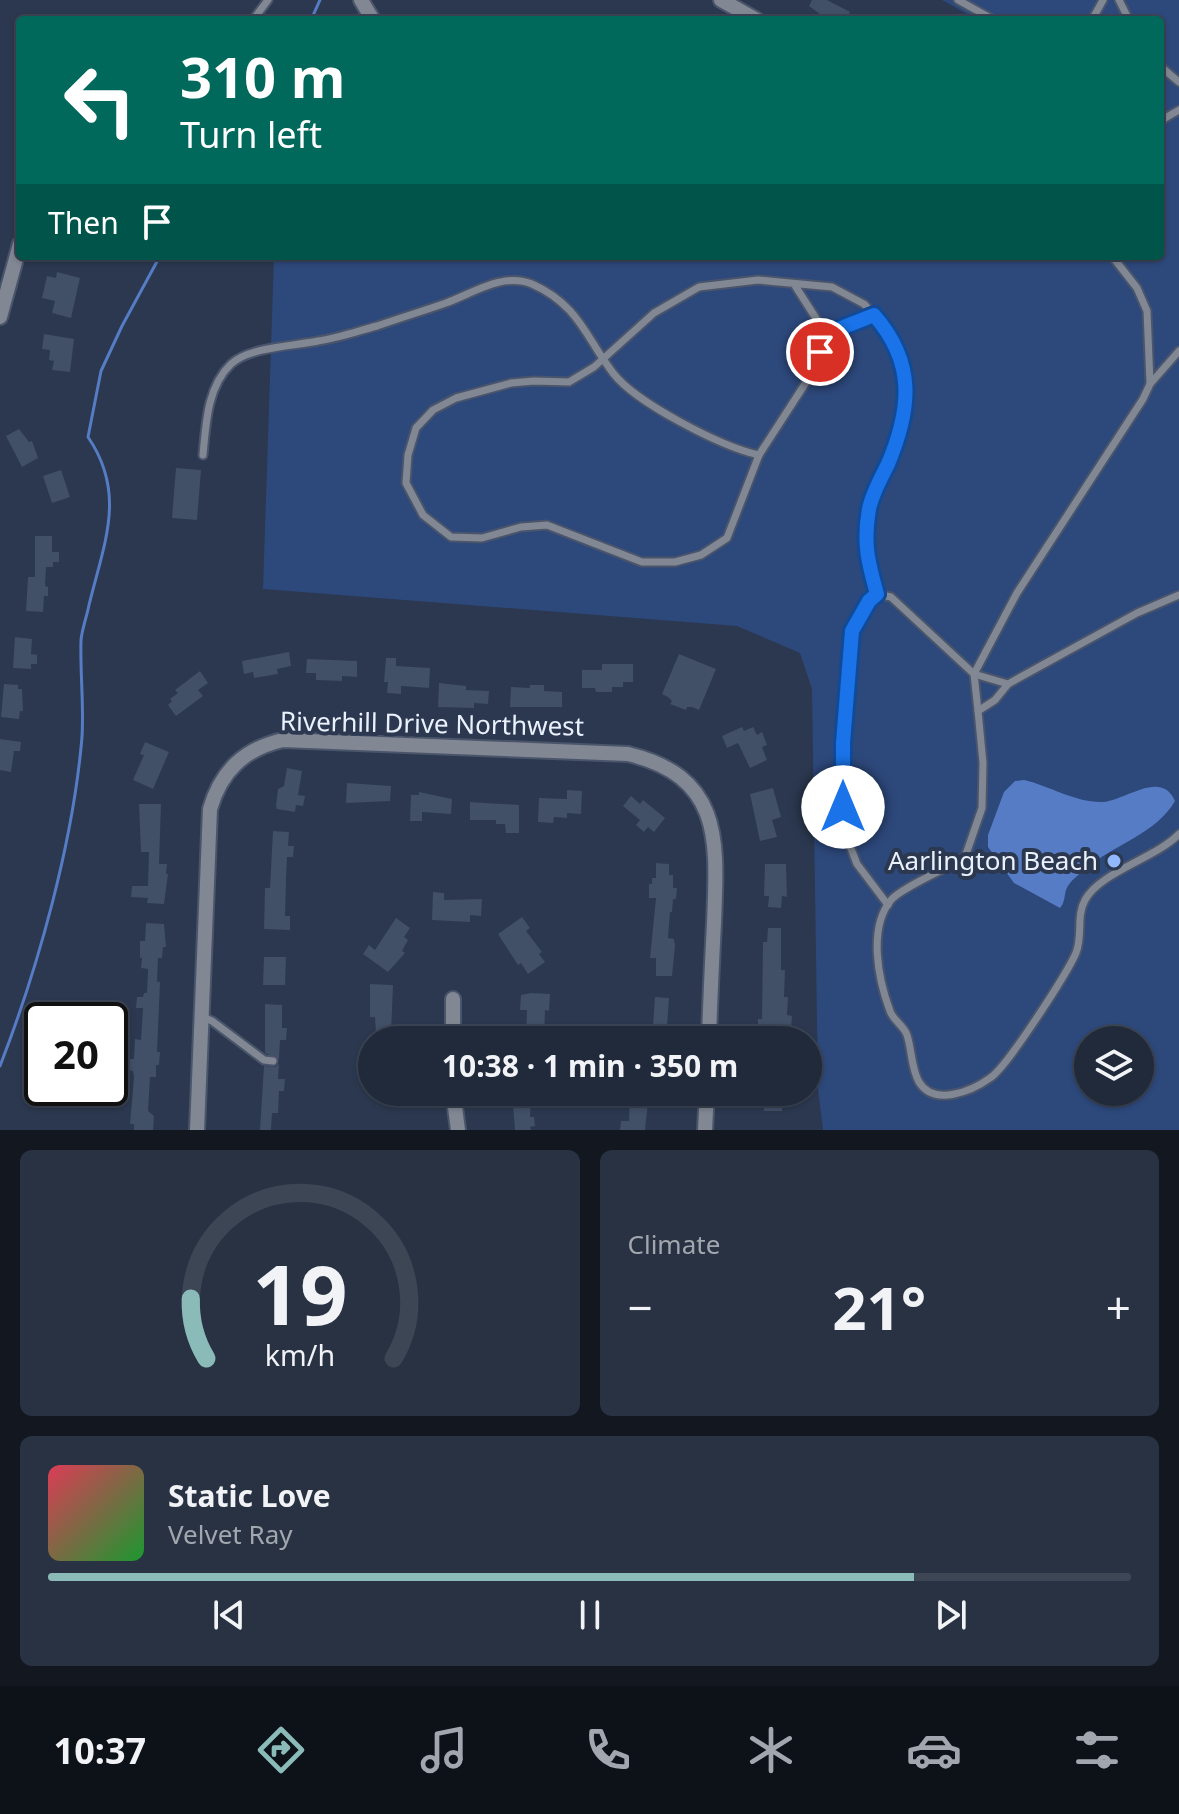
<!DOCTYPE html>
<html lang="en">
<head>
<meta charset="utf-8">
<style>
  :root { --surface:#202a3b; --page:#283242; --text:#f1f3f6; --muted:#a2a7af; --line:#3d4655; --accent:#8bbbb9 }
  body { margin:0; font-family:"Noto Sans",sans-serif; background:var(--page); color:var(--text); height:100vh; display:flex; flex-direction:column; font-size:30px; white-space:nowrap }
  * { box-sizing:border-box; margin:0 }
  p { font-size:26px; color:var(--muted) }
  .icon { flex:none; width:44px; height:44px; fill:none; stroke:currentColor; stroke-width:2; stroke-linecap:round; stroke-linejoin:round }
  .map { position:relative; height:1130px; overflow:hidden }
  .sheet { display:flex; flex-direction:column; gap:20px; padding:20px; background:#121720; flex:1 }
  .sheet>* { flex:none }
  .banner { position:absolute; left:16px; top:16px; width:1148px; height:244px; border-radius:8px; box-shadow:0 2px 6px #0004,0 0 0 2px var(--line); background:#00695c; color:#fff; overflow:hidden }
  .tools { position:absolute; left:1074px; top:1026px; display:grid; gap:16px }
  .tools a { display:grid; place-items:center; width:80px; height:80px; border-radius:50%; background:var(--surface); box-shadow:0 2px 6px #0004,0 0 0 2px var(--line); font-size:40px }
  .speed { position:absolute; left:24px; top:1002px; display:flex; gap:16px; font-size:40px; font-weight:700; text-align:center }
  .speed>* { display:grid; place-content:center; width:104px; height:104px; border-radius:50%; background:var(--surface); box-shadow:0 2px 6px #0004,0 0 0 2px var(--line); line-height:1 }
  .speed .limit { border:4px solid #111; border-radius:12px; background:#fff; color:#111 }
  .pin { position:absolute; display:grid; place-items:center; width:68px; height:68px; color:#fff; margin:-34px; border:4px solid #fff; border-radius:50%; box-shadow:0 2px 8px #0007 }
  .me { position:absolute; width:88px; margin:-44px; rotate:0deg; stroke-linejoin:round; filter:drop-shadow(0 0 6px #0008) }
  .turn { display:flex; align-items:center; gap:28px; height:168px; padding:0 32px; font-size:36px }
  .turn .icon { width:104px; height:104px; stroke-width:2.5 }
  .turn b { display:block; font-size:56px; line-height:68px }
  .then { display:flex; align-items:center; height:76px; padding:0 32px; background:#0003; gap:16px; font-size:30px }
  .big { font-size:60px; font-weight:700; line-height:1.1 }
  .sheet .widget { flex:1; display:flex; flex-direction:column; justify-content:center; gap:12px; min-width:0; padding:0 28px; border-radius:12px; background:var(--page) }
  .sheet .dial { align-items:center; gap:0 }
  .dial svg { height:208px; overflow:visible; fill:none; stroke:var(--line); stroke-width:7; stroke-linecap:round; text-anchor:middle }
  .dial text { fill:var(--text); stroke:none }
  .song { display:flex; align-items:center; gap:24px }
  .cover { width:96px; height:96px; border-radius:12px; background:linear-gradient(135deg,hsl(350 70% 55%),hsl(130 70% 35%)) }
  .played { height:8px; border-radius:4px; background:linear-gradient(90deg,var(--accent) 80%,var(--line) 80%) }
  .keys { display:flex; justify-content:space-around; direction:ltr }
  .heat { display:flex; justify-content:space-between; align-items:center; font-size:44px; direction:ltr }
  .sheet .tiles { flex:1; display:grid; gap:20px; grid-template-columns:1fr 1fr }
  .widget:last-child { grid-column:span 2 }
  .trip { position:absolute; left:358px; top:1026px; width:464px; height:80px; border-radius:40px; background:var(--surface); box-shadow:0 2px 6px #0004,0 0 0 2px var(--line); font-weight:700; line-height:80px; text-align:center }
  .menu { display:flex; height:128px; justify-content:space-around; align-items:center; background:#0d1118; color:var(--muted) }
  .menu .icon { width:56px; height:56px }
  .menu .current { color:var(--accent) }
  .menu b { font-size:36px; color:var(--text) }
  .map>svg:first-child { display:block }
  .green { fill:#2d487b; fill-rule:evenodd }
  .water { fill:#557cc5 }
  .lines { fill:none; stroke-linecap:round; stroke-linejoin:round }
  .stream { stroke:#557cc5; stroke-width:3 }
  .building { fill:#414f67 }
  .service-casing { stroke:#4a556b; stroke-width:11 }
  .minor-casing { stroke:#4a556b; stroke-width:18 }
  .service { stroke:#818793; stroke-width:7 }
  .minor { stroke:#818793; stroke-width:14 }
  .route-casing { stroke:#114b97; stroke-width:20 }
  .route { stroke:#1a73e8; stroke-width:14 }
  .poi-dot { fill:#91b8fd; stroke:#2b384f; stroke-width:3 }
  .labels { text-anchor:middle; stroke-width:8; stroke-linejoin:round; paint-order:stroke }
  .street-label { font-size:26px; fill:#eaf0fc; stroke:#2b384f }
  .poi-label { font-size:26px; fill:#eaf0fc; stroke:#2b384f; text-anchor:end }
</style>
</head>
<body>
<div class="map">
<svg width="1179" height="1130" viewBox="0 0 1179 1130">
  <rect width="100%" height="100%" fill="#2b384f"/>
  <path class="green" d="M 942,0 L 1179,0 L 1179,1130 L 823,1130 L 818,1089 L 812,689 L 800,653 L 737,626 L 263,589 L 274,256 L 1160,256 L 1160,20 L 978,20 ZM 1088,1040 L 1140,1040 L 1140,1092 L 1088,1092 Z"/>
  <path class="water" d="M 1024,780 C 1050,786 1076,803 1103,802 C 1125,801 1161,769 1175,801 C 1156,834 1115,844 1088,867 C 1081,873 1069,881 1066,890 C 1064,897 1065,902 1060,908 L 1014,883 L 988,847 L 988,835 L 1004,792 L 1015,781 Z"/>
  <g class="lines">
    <g class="stream">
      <path d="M 311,20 L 320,0"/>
      <path d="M 0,1066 C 38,968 73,843 82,737 C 84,705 80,673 81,640 C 82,629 87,616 89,605 C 104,543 127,494 88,437 L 101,371 L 122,326 L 160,256"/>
    </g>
  </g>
  <g class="building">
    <path d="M 812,0 L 827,0 L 850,12 L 846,20 L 828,20 L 809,6 Z"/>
    <path d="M 57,272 L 80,278 L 71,318 L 52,313 L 55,301 L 42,298 L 47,276 L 56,278 Z"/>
    <path d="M 44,334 L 74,339 L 70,372 L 52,370 L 54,361 L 49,360 L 50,350 L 42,349 Z"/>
    <path d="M 19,429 L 29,442 L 32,441 L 38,458 L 22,467 L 6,436 Z"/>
    <path d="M 176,468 L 201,470 L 197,520 L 172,518 Z"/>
    <path d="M 61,470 L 70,497 L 52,503 L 43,476 Z"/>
    <path d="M 35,536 L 52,536 L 52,552 L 59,552 L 59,562 L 53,562 L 53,567 L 46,567 L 45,586 L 48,587 L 48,596 L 44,596 L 43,612 L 26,611 L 28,577 L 35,577 Z"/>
    <path d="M 15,637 L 32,639 L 31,654 L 37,655 L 37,664 L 31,664 L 31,669 L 13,668 Z"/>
    <path d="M 289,652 L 291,666 L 277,669 L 278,674 L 254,678 L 253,672 L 244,674 L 242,661 Z"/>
    <path d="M 679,654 L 716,669 L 699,710 L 692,707 L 687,707 L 686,710 L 670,704 L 672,701 L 668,697 L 662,694 Z"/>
    <path d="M 386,658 L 396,658 L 396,666 L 430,668 L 429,688 L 401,686 L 401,694 L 387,693 L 388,682 L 384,682 Z"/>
    <path d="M 307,659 L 357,661 L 357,677 L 342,676 L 342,681 L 316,680 L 316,673 L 306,673 Z"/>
    <path d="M 602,664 L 633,664 L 633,682 L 623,682 L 623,687 L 612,687 L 612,692 L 596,692 L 595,688 L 582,688 L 582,670 L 602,670 Z"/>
    <path d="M 200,671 L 208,683 L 198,690 L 203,696 L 176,716 L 168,705 L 172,701 L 170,699 L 178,693 L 175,690 Z"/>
    <path d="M 439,683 L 466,686 L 466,690 L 489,691 L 488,704 L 474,703 L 474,708 L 438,707 Z"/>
    <path d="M 4,684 L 18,685 L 18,689 L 22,689 L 23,711 L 20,711 L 19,719 L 1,717 Z"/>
    <path d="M 530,685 L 544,685 L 544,691 L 562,692 L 562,707 L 510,707 L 511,687 L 530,688 Z"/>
    <path d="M 742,727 L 744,731 L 753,727 L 757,735 L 762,732 L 767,745 L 762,747 L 767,760 L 750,768 L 738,743 L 727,748 L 722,736 Z"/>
    <path d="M 0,739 L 21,742 L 20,751 L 14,751 L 11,772 L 0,770 Z"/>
    <path d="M 145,742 L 169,752 L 153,789 L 133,780 L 144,755 L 140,754 Z"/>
    <path d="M 287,768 L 302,771 L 298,795 L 305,796 L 303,806 L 296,805 L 295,812 L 277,809 L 276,806 L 278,789 L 284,786 Z"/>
    <path d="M 347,783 L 391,786 L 390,801 L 346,803 Z"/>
    <path d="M 773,788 L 781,817 L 772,820 L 777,837 L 760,841 L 750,794 Z"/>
    <path d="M 567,790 L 582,791 L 581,814 L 567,813 L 567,818 L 554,817 L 553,823 L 538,822 L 539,798 L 567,799 Z"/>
    <path d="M 419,792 L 452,799 L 451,814 L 422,812 L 422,821 L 410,821 L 411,795 L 419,795 Z"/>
    <path d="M 631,796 L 640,804 L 643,800 L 665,818 L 654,832 L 648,827 L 644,832 L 636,825 L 640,820 L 623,806 Z"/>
    <path d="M 470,802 L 519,805 L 519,833 L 506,833 L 505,824 L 496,824 L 496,820 L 470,820 Z"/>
    <path d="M 139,804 L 161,804 L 159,864 L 167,864 L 166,874 L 168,874 L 164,904 L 147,903 L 148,898 L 131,897 L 132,886 L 148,886 L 149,852 L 141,852 Z"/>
    <path d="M 273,831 L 289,832 L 288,846 L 294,846 L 293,857 L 287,857 L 286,880 L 285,916 L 290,916 L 290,930 L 264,929 L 265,888 L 270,888 Z"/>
    <path d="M 656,863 L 669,864 L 669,875 L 673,875 L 673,888 L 677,888 L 676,899 L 673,899 L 672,912 L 670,912 L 668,938 L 674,939 L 675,946 L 672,976 L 656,976 L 656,958 L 650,958 L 656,898 L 649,898 L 649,884 L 652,884 L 652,878 L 656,878 Z"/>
    <path d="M 765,864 L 786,864 L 787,897 L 782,896 L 781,908 L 768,907 L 769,896 L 764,896 Z"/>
    <path d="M 433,892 L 444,893 L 444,900 L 482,899 L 481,916 L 470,915 L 470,922 L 432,920 Z"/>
    <path d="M 522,917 L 530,928 L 526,931 L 542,952 L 539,954 L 545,962 L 528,974 L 521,963 L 518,965 L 498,934 Z"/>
    <path d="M 396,918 L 410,928 L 404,937 L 408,940 L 402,951 L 405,953 L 388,972 L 363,954 L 369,945 L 375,950 Z"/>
    <path d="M 146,923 L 164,924 L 166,947 L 163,947 L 162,958 L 158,958 L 157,982 L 160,982 L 157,1052 L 160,1052 L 159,1065 L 156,1065 L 156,1077 L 150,1077 L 148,1111 L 154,1116 L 153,1130 L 134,1130 L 134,1124 L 130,1124 L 134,1077 L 133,1071 L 126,1070 L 127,1059 L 134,1059 L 135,1039 L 141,1040 L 143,1008 L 136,1008 L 137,997 L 143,997 L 144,993 L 147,993 L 148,969 L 141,968 L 142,958 L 140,958 L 140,941 L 145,941 Z"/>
    <path d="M 768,928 L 781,928 L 781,970 L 785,970 L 784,997 L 788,997 L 787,1015 L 792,1016 L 791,1029 L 779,1028 L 778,1040 L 761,1040 L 761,1033 L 758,1033 L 758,1019 L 762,1019 L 763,942 L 767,942 Z"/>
    <path d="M 264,957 L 286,957 L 285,985 L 263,985 Z"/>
    <path d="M 370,984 L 393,985 L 391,1034 L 376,1033 L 375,1017 L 370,1017 Z"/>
    <path d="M 531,993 L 550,994 L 549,1011 L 545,1010 L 544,1039 L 526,1038 L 527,1010 L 520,1010 L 521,995 Z"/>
    <path d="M 655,997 L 669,998 L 666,1040 L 652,1040 Z"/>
    <path d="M 265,1004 L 282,1005 L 282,1028 L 287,1028 L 286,1040 L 280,1040 L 279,1059 L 265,1053 Z"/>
    <path d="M 279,1064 L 278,1079 L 285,1079 L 284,1091 L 279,1091 L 278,1113 L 272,1113 L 271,1130 L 260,1130 L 264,1066 L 275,1067 Z"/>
    <path d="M 512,1092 L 531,1094 L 530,1117 L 534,1117 L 535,1126 L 530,1127 L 531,1130 L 515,1130 Z"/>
    <path d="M 630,1092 L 649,1092 L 645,1130 L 620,1130 L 621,1121 L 629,1121 Z"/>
    <path d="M 760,1092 L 787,1092 L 787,1102 L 782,1102 L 782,1111 L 764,1111 L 764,1101 L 760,1101 Z"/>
  </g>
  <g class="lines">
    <defs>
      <g id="service">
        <path d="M 958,0 L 994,20"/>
        <path d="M 1119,0 L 1129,20"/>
        <path d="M 253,20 L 268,0"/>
        <path d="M 1092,20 L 1103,0"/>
        <path d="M 1160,66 L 1179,82"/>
        <path d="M 1160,121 L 1179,110"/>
        <path d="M 1112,256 L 1137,288 L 1147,311 L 1150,383"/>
        <path d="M 794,284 L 826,334 L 814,370 L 759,455 L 727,538 L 701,555 L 675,562 L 642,562 L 547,525 L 521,527 L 482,538 L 451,537 L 423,515 L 406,483 L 408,455 L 416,428 L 433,410 L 456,398 L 511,383 L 534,381 L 569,382 L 594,367 L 654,313 L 699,287 L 758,280 L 832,287 L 864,304 L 879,320 L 901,357 L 907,390 L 904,419 L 869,507 L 865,551 L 877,594"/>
        <path d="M 826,334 L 874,315"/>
        <path d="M 203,455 C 206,424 207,387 231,364 C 249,347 294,346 318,341 C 338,338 358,331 377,326 C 400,318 423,311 446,303 C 473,293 503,272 532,284 C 579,305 586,338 613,373 C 636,403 722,447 759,455"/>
        <path d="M 1179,595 L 1137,613 L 1008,684 L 995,700 L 978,711 L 983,763 L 982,808 L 965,857 C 947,869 902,887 891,900 C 868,928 878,979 890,1011 C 893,1020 904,1026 907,1035 C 912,1050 911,1068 919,1082 C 934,1107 972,1091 990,1078 C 1007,1067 1066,975 1076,953 C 1083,936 1076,916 1085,900 C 1100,872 1156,858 1179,834"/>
        <path d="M 1008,684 L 974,674 L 1017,593 L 1143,399 L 1150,384 L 1179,351"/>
        <path d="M 888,905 L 857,864 L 850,846 L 843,807 L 843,743 L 852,631 L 869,601 L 877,594 L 891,597 L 974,674 L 978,711"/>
        <path d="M 203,1017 L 212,1021 L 264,1060 L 273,1061"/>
      </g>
      <g id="minor">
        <path d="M 361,0 L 373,20"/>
        <path d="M 721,0 L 757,20"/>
        <path d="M 0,317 L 20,244"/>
        <path d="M 453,1040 L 453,999"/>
        <path d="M 453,1092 L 458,1130"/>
        <path d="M 197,1130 L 210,809 C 221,771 244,749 283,740 L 628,754 C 724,777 717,843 714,923 C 712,962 710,1001 709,1040"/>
        <path d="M 705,1130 L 707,1092"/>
      </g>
    </defs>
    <use href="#service" class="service-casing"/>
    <use href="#minor" class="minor-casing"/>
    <use href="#service" class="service"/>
    <use href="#minor" class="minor"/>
  </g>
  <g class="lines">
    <defs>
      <path id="route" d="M 820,352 L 826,334 L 874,315 C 916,363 911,409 888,464 C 881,478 872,494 869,509 C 863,543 868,562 877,594 L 869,601 L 852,631 L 843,743 L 843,807"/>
    </defs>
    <use href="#route" class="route-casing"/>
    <use href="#route" class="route"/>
  </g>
  <circle class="poi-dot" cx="1114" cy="861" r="8"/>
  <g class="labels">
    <g class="street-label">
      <text transform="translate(432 724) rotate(1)" y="9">Riverhill Drive Northwest</text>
    </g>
    <g class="poi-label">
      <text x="1098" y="870">Aarlington Beach</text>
    </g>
  </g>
</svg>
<div class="tools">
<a><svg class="icon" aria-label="layers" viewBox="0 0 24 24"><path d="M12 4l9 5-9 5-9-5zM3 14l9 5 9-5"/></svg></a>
</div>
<div class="speed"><div class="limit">20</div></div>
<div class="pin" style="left:820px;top:352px;background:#d93025"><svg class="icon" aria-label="arrive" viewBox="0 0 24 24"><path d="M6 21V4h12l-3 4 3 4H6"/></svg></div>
<svg class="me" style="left:843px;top:807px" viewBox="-20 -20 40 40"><circle r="19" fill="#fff"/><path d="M0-13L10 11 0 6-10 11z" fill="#1a73e8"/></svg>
<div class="trip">10:38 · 1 min · 350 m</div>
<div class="banner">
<div class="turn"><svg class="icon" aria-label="left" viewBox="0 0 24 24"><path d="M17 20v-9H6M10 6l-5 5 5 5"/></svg><div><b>310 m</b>Turn left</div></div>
<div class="then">Then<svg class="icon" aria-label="arrive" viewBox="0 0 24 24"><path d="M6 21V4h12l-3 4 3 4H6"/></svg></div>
</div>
</div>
<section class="sheet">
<div class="tiles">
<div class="widget dial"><svg viewBox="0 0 100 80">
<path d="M14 69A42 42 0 1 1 86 69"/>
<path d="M14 69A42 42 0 0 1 8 46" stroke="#8bbbb9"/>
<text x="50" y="56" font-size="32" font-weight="700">19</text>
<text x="50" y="72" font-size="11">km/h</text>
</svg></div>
<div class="widget"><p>Climate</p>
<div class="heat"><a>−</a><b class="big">21°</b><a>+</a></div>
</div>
<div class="widget">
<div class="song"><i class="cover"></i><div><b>Static Love</b><p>Velvet Ray</p></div></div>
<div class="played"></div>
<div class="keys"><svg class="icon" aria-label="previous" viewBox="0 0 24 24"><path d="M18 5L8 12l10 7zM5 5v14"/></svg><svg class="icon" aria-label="pause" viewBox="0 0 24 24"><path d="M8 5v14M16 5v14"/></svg><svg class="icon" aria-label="next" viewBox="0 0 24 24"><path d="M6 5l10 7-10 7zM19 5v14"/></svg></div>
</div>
</div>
</section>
<nav class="menu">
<b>10:37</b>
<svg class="icon current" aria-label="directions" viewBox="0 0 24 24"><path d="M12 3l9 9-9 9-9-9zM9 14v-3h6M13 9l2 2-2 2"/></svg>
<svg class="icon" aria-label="music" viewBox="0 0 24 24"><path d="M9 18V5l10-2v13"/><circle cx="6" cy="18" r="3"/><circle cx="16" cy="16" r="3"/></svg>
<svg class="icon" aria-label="phone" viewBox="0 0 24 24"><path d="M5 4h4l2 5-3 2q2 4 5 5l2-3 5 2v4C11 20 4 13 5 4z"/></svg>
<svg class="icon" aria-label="climate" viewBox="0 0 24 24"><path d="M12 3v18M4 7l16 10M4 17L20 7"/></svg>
<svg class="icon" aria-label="car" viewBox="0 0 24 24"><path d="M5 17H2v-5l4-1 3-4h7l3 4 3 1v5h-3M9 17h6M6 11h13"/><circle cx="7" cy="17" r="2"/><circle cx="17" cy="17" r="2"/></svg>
<svg class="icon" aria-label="filters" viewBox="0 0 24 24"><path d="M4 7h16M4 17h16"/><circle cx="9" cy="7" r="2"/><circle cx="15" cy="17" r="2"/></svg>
</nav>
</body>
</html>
